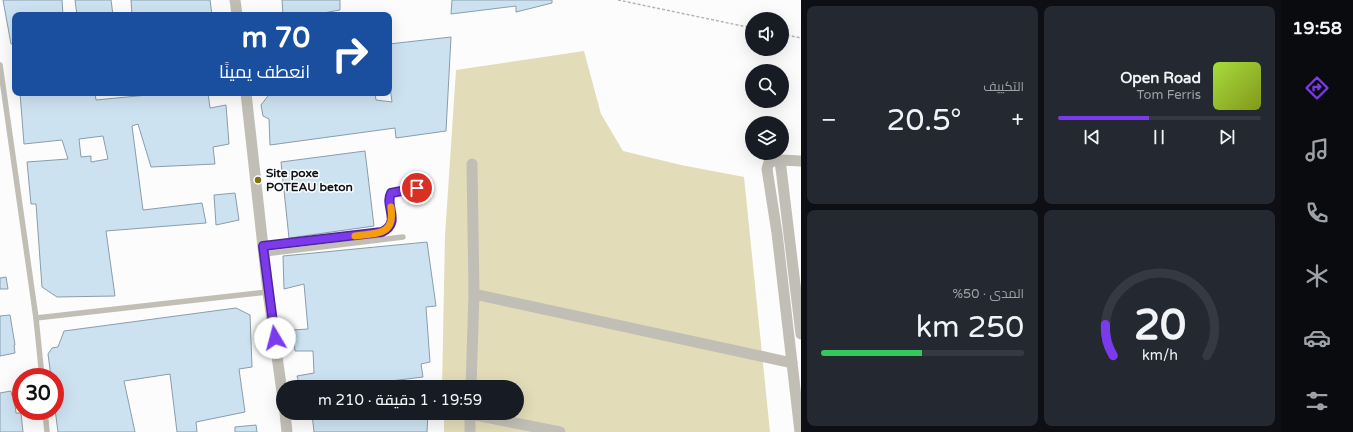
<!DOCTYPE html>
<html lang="ar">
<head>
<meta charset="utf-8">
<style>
  :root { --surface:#171b24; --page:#242831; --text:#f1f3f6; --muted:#9ea1a6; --line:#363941; --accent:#7c3aed }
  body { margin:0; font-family:"Varela Round",Cairo,sans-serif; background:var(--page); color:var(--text); direction:rtl; height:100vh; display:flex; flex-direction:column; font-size:15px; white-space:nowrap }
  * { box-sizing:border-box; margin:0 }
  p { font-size:13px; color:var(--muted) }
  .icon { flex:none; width:22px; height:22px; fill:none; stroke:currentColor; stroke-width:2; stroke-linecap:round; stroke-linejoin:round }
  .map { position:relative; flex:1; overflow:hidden; direction:ltr }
  .panel { display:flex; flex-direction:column; gap:6px; padding:6px; background:#0d0f14; width:480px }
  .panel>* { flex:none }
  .top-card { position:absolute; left:12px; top:12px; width:380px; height:84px; border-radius:8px; box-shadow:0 4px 16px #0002; direction:rtl; background:#1a4fa0; color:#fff; overflow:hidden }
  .buttons { position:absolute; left:745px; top:12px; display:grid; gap:8px }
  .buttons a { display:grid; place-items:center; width:44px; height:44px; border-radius:50%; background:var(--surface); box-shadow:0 4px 16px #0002; font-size:20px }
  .speed { position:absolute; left:12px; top:368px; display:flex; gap:8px; font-size:20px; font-weight:700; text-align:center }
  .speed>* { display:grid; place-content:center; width:52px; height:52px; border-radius:50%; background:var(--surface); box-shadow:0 4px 16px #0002; line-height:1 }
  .speed .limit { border:6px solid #d22; background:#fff; color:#111 }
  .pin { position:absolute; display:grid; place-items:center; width:34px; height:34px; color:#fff; margin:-17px; border:2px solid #fff; border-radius:50%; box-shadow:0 1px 4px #0007 }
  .me { position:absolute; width:44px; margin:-22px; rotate:352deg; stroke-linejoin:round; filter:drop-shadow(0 0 3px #0008) }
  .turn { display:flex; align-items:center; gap:14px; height:84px; padding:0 16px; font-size:18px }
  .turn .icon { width:52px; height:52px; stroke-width:2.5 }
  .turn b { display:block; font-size:28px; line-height:34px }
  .big { font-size:30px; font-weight:600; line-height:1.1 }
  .panel .tile { flex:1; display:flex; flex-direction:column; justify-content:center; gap:6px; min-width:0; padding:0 14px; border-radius:8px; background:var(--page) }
  .panel .dial { align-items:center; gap:0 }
  .dial svg { height:104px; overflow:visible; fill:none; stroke:var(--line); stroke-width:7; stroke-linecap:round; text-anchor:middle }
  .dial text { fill:var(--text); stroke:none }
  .song { display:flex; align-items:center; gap:12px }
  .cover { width:48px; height:48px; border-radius:6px; background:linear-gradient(135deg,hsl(80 70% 55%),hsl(70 70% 35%)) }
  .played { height:4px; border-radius:2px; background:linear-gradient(90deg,var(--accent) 45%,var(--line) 45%) }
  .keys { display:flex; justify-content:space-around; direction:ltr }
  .heat { display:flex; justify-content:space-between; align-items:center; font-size:22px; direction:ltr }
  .charge { height:6px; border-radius:3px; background:linear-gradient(90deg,#34c759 50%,var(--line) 0) }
  .panel .tiles { flex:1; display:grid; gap:6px; grid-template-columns:repeat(2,1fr) }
  .trip { position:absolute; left:276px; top:380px; width:248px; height:40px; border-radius:20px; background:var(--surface); box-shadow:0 4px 16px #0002; font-weight:600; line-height:40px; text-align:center; direction:rtl }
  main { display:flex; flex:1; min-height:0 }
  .tab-bar { display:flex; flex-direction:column; width:72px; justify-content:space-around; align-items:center; background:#090b0e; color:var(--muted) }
  .tab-bar .icon { width:28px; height:28px }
  .tab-bar .on { color:var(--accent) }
  .tab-bar b { font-size:18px; color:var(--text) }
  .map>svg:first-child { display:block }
  .green { fill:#e2dcb8 }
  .building { fill:#cde2f1; stroke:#8a9dab; fill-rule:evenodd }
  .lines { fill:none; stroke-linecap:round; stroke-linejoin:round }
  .path { stroke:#b3b5b7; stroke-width:1.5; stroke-dasharray:3 2; stroke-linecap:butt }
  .service { stroke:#c1bfb5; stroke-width:5.5 }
  .minor { stroke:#c1bfb5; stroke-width:11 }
  .route-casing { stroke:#51269a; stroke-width:10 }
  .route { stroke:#7c3aed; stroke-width:7 }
  .slow { stroke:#f59e0b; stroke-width:7 }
  .poi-dot { fill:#807010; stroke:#fff; stroke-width:1.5 }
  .labels { text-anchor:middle; stroke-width:3; stroke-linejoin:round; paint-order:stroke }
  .poi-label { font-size:12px; font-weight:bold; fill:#0d1419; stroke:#fff; text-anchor:start }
</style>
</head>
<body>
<main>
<nav class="tab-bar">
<b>19:58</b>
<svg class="icon on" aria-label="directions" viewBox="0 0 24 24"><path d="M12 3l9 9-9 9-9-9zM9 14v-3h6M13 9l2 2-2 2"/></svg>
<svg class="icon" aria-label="music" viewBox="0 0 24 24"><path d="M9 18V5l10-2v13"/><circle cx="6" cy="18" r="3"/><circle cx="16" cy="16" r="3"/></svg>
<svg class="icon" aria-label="phone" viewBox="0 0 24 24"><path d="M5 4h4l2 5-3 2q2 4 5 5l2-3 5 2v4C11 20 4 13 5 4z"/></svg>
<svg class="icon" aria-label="climate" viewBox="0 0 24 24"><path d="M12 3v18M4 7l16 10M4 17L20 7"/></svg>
<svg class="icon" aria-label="car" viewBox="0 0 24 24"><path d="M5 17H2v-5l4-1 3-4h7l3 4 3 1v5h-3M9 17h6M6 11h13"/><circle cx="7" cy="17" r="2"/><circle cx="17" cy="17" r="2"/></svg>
<svg class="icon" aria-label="filters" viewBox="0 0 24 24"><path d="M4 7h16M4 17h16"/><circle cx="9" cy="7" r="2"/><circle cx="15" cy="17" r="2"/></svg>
</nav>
<section class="panel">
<div class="tiles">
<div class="tile">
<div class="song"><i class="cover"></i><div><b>Open Road</b><p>Tom Ferris</p></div></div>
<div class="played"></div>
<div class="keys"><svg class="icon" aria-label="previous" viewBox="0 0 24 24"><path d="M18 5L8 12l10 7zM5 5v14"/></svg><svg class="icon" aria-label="pause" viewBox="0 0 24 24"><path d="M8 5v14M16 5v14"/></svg><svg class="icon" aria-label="next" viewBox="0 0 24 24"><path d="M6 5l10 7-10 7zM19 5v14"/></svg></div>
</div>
<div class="tile"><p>التكييف</p>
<div class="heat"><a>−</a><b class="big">20.5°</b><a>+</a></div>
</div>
<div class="tile dial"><svg viewBox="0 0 100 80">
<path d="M14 69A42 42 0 1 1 86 69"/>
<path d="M14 69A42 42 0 0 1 8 45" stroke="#7c3aed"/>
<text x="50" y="56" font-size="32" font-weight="700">20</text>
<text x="50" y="72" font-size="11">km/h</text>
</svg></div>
<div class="tile"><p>المدى · 50%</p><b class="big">250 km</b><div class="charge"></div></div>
</div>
</section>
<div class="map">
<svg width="801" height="432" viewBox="0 0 801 432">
  <rect width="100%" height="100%" fill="#fcfcfc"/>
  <path class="green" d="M 584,51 L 601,114 L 623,151 L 681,165 L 744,177 L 770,432 L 444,432 L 444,413 L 517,413 L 517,387 L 442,387 L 445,236 L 456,70 Z"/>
  <g class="building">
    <path d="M 3,0 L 62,0 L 63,15 L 15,15 L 15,44 L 11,44 Z"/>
    <path d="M 75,0 L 111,0 L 113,15 L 77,15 Z"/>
    <path d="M 131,0 L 210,0 L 212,15 L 132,15 Z"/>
    <path d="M 282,0 L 340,0 L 340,10 L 312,15 L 283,15 Z"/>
    <path d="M 452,0 L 552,0 L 552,3 L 516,12 L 516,6 L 451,14 Z"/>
    <path d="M 451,37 L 446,131 L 396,138 L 395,128 L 270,145 L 269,119 L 263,116 L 261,105 L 268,96 L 267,93 L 375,93 L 376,100 L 392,102 L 389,79 L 389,44 Z"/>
    <path d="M 20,93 L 95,93 L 96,100 L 168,93 L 208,93 L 210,108 L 226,105 L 229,144 L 213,147 L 215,164 L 151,167 L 138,124 L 132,126 L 143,210 L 202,203 L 206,223 L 106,231 L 115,296 L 57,297 L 42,287 L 36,204 L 31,204 L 27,162 L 68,159 L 62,140 L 24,144 ZM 103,136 L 108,159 L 91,162 L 91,156 L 81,157 L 79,139 Z"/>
    <path d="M 365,151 L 374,226 L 289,238 L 281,162 Z"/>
    <path d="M 235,193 L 239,220 L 216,225 L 214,195 Z"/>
    <path d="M 427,242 L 436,306 L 426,307 L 430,362 L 421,364 L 423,377 L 342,387 L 300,387 L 297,376 L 314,373 L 313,351 L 295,351 L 293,330 L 308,329 L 304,284 L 284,289 L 283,256 Z"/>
    <path d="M 6,277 L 8,289 L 0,289 L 0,278 Z"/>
    <path d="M 236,308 L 250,315 L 252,367 L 239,369 L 245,412 L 196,422 L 197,432 L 177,432 L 170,374 L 124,381 L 135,432 L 58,432 L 55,409 L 55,377 L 51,377 L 48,354 L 52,348 L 58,347 L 64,331 Z"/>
    <path d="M 10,315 L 15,345 L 14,345 L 15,353 L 0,356 L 0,316 Z"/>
    <path d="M 11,391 L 12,396 L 14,397 L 16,413 L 21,413 L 23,432 L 0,432 L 0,393 Z"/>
    <path d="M 317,413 L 428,413 L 427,432 L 314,432 L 312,414 Z"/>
    <path d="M 256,425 L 257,432 L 235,432 L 235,427 Z"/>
  </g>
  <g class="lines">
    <g class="path">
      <path d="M 618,0 L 752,28"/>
      <path d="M 782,34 L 801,38"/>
    </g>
    <g class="service">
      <path d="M 0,65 L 36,318 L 42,377"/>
      <path d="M 263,246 L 382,232 C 402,221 384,206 391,193 L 417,188"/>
      <path d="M 264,254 L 403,237"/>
      <path d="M 36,318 L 268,292"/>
      <path d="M 45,411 L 47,432"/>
      <path d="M 432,413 L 432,416"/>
    </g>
    <g class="minor">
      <path d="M 235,0 L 237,15"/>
      <path d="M 246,93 L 268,292 L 283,399"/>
      <path d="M 780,160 L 801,334"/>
      <path d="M 474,294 L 792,363"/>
      <path d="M 471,387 L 474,294 L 472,164"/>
      <path d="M 285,413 L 287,432"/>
      <path d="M 470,413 L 470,432"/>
      <path d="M 470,414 L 560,432"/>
      <path d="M 800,432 L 777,233 L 767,169 L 769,162 L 780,160 L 801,161"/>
    </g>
  </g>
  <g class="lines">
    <defs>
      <path id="route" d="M 275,338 L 263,246 L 382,232 C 402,222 384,206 391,193 L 417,188"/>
    </defs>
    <use href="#route" class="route-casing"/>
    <use href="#route" class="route"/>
    <path class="slow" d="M 355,236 C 377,233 395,236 391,207"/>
  </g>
  <circle class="poi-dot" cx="258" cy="180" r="4"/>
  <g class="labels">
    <g class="poi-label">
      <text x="266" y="177">Site poxe<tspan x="266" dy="14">POTEAU beton</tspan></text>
    </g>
  </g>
</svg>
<div class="buttons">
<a><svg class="icon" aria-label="sound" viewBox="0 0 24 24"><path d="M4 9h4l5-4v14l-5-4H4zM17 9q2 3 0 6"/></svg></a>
<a><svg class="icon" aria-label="search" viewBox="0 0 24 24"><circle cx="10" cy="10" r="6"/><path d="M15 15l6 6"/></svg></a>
<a><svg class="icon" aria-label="layers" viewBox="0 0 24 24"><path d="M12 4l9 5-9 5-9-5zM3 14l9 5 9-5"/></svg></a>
</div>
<div class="speed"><div class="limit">30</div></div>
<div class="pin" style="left:417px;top:188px;background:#d93025"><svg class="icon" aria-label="arrive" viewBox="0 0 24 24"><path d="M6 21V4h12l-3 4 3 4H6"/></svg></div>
<svg class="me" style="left:275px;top:338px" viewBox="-20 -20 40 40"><circle r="19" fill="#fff"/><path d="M0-13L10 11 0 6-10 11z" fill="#7c3aed"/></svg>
<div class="trip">19:59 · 1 دقيقة · 210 m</div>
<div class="top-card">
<div class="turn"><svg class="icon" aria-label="right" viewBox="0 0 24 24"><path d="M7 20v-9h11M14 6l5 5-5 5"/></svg><div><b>70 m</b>انعطف يمينًا</div></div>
</div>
</div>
</main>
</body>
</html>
